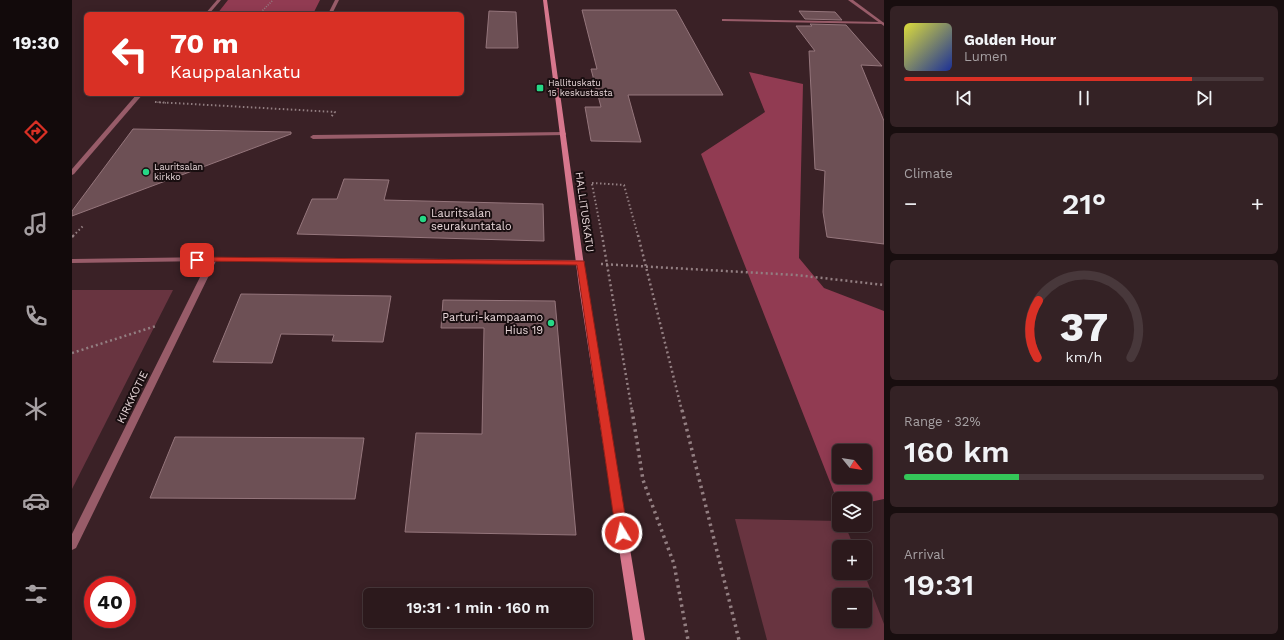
<!DOCTYPE html>
<html lang="en">
<head>
<meta charset="utf-8">
<style>
  :root { --surface:#2c191c; --page:#342225; --text:#f1f3f6; --muted:#a6a0a3; --line:#48383b; --accent:#d93025 }
  body { margin:0; font-family:"Work Sans",sans-serif; background:var(--page); color:var(--text); height:100vh; display:flex; flex-direction:column; font-size:15px; white-space:nowrap }
  * { box-sizing:border-box; margin:0 }
  p { font-size:13px; color:var(--muted) }
  .icon { flex:none; width:22px; height:22px; fill:none; stroke:currentColor; stroke-width:2; stroke-linecap:round; stroke-linejoin:round }
  .map { position:relative; flex:1; overflow:hidden }
  .panel { display:flex; flex-direction:column; gap:6px; padding:6px; background:#180e0f; width:400px }
  .panel>* { flex:none }
  .hud { position:absolute; left:12px; top:12px; width:380px; height:84px; border-radius:6px; box-shadow:0 2px 10px #0003,0 0 0 1px var(--line); background:#d93025; color:#fff; overflow:hidden }
  .needle { width:26px; rotate:120deg }
  .controls { position:absolute; left:760px; top:444px; display:grid; gap:8px }
  .controls a { display:grid; place-items:center; width:40px; height:40px; border-radius:6px; background:var(--surface); box-shadow:0 2px 10px #0003,0 0 0 1px var(--line); font-size:20px }
  .speed { position:absolute; left:12px; top:576px; display:flex; gap:8px; font-size:20px; font-weight:700; text-align:center }
  .speed>* { display:grid; place-content:center; width:52px; height:52px; border-radius:50%; background:var(--surface); box-shadow:0 2px 10px #0003,0 0 0 1px var(--line); line-height:1 }
  .speed .limit { border:6px solid #d22; background:#fff; color:#111 }
  .pin { position:absolute; display:grid; place-items:center; width:34px; height:34px; color:#fff; margin:-17px; border-radius:8px; box-shadow:0 2px 6px #0006 }
  .me { position:absolute; width:44px; margin:-22px; rotate:351deg; stroke-linejoin:round; filter:drop-shadow(0 0 3px #0008) }
  .turn { display:flex; align-items:center; gap:14px; height:84px; padding:0 20px; font-size:18px }
  .turn .icon { width:52px; height:52px; stroke-width:2.5 }
  .turn b { display:block; font-size:28px; line-height:34px }
  .big { font-size:30px; font-weight:600; line-height:1.1 }
  .panel .widget { flex:1; display:flex; flex-direction:column; justify-content:center; gap:6px; min-width:0; padding:0 14px; border-radius:6px; background:var(--page) }
  .panel .dial { align-items:center; gap:0 }
  .dial svg { height:104px; overflow:visible; fill:none; stroke:var(--line); stroke-width:7; stroke-linecap:round; text-anchor:middle }
  .dial text { fill:var(--text); stroke:none }
  .song { display:flex; align-items:center; gap:12px }
  .cover { width:48px; height:48px; border-radius:6px; background:linear-gradient(135deg,hsl(60 70% 55%),hsl(230 70% 35%)) }
  .played { height:4px; border-radius:2px; background:linear-gradient(90deg,var(--accent) 80%,var(--line) 80%) }
  .keys { display:flex; justify-content:space-around; direction:ltr }
  .heat { display:flex; justify-content:space-between; align-items:center; font-size:22px; direction:ltr }
  .charge { height:6px; border-radius:3px; background:linear-gradient(90deg,#34c759 32%,var(--line) 0) }
  .trip { position:absolute; left:291px; top:588px; width:230px; height:40px; border-radius:6px; background:var(--surface); box-shadow:0 2px 10px #0003,0 0 0 1px var(--line); font-weight:600; line-height:40px; text-align:center }
  main { display:flex; flex:1; min-height:0 }
  .tab-bar { display:flex; flex-direction:column; width:72px; justify-content:space-around; align-items:center; background:#120a0b; color:var(--muted) }
  .tab-bar .icon { width:28px; height:28px }
  .tab-bar .active { color:var(--accent) }
  .tab-bar b { font-size:18px; color:var(--text) }
  .map>svg:first-child { display:block }
  .green { fill:#683440; fill-rule:evenodd }
  .forest { fill:#913b52; fill-rule:evenodd }
  .building { fill:#6d5055; stroke:#95767c }
  .lines { fill:none; stroke-linecap:round; stroke-linejoin:round }
  .path-far3 { stroke:#937f82; stroke-width:1.5; stroke-dasharray:1 1.5; stroke-linecap:butt }
  .path-far2 { stroke:#937f82; stroke-width:2; stroke-dasharray:1.5 2.5; stroke-linecap:butt }
  .path-far1 { stroke:#937f82; stroke-width:2.5; stroke-dasharray:2 3; stroke-linecap:butt }
  .path { stroke:#937f82; stroke-width:3.5; stroke-dasharray:2.5 4; stroke-linecap:butt }
  .lane { fill:#985c69; fill-rule:evenodd }
  .street { fill:#985c69; fill-rule:evenodd }
  .secondary { fill:#d7778d; fill-rule:evenodd }
  .route { fill:#d93025; stroke:#8d1f18 }
  .poi-dot { fill:#26d886; stroke:#190e10; stroke-width:1.5 }
  .labels { text-anchor:middle; stroke-width:4; stroke-linejoin:round; paint-order:stroke }
  .far-poi-label { font-size:9px; fill:#e7d6d8; stroke:#190e10; text-anchor:start }
  .street-label { font-size:11px; fill:#e7d6d8; stroke:#190e10 }
  .poi-label { font-size:11px; fill:#e7d6d8; stroke:#190e10; text-anchor:start }
</style>
</head>
<body>
<main>
<nav class="tab-bar">
<b>19:30</b>
<svg class="icon active" aria-label="directions" viewBox="0 0 24 24"><path d="M12 3l9 9-9 9-9-9zM9 14v-3h6M13 9l2 2-2 2"/></svg>
<svg class="icon" aria-label="music" viewBox="0 0 24 24"><path d="M9 18V5l10-2v13"/><circle cx="6" cy="18" r="3"/><circle cx="16" cy="16" r="3"/></svg>
<svg class="icon" aria-label="phone" viewBox="0 0 24 24"><path d="M5 4h4l2 5-3 2q2 4 5 5l2-3 5 2v4C11 20 4 13 5 4z"/></svg>
<svg class="icon" aria-label="climate" viewBox="0 0 24 24"><path d="M12 3v18M4 7l16 10M4 17L20 7"/></svg>
<svg class="icon" aria-label="car" viewBox="0 0 24 24"><path d="M5 17H2v-5l4-1 3-4h7l3 4 3 1v5h-3M9 17h6M6 11h13"/><circle cx="7" cy="17" r="2"/><circle cx="17" cy="17" r="2"/></svg>
<svg class="icon" aria-label="filters" viewBox="0 0 24 24"><path d="M4 7h16M4 17h16"/><circle cx="9" cy="7" r="2"/><circle cx="15" cy="17" r="2"/></svg>
</nav>
<div class="map">
<svg width="812" height="640" viewBox="0 0 812 640">
  <rect width="100%" height="100%" fill="#3a2126"/>
  <g class="green">
    <path d="M 0,290 L 101,290 L 0,489 Z"/>
    <path d="M 663,519 L 767,521 L 767,525 L 773,525 L 782,547 L 767,547 L 767,573 L 792,573 L 812,624 L 812,640 L 695,640 ZM 767,595 L 793,595 L 793,621 L 767,621 Z"/>
  </g>
  <g class="forest">
    <path d="M 156,0 L 248,0 L 241,14 L 145,14 Z"/>
    <path d="M 677,72 L 731,84 L 727,258 L 752,288 L 812,311 L 812,499 L 793,503 L 793,499 L 767,499 L 767,505 L 629,154 L 693,112 ZM 767,451 L 793,451 L 793,477 L 767,477 Z"/>
  </g>
  <g class="building">
    <path d="M 510,10 L 604,10 L 651,95 L 556,95 L 569,142 L 519,141 L 513,107 L 529,107 L 519,69 L 525,69 Z"/>
    <path d="M 417,11 L 444,12 L 446,48 L 414,48 Z"/>
    <path d="M 727,11 L 763,12 L 770,20 L 733,19 Z"/>
    <path d="M 738,24 L 774,25 L 810,66 L 789,65 L 812,121 L 812,244 L 755,237 L 751,212 L 753,171 L 743,169 L 737,51 L 743,51 L 724,26 L 740,26 Z"/>
    <path d="M 61,129 L 219,132 L 219,134 L 0,216 L 0,211 Z"/>
    <path d="M 272,179 L 317,180 L 312,200 L 471,204 L 472,241 L 225,234 L 240,199 L 265,199 Z"/>
    <path d="M 169,294 L 319,296 L 311,342 L 260,341 L 262,335 L 209,334 L 200,363 L 141,362 Z"/>
    <path d="M 371,300 L 483,301 L 504,535 L 333,532 L 344,433 L 410,434 L 412,328 L 369,328 Z"/>
    <path d="M 103,437 L 292,438 L 283,499 L 78,498 Z"/>
  </g>
  <g class="lines">
    <g class="path-far3">
      <path d="M 187,14 L 201,0"/>
      <path d="M 83,102 L 95,103"/>
    </g>
    <g class="path-far2">
      <path d="M 83,102 L 263,112 L 259,117"/>
      <path d="M 520,183 L 552,185 L 566,236"/>
      <path d="M 520,184 L 530,236"/>
      <path d="M 1,236 L 12,225"/>
    </g>
    <g class="path-far1">
      <path d="M 530,235 L 560,411"/>
      <path d="M 566,235 L 610,411"/>
      <path d="M 0,237 L 2,235"/>
      <path d="M 529,264 L 724,275 L 812,285"/>
      <path d="M 0,353 L 84,326"/>
    </g>
    <g class="path">
      <path d="M 560,410 L 571,480 L 602,564 L 616,640"/>
      <path d="M 610,410 L 667,640"/>
    </g>
    <g class="lane">
      <path d="M 652,19 L 810,22 L 812,23 L 810,24 L 650,21 L 650,19 Z"/>
      <path d="M 492,132 L 494,133 L 494,135 L 241,139 L 238,137 L 241,135 Z"/>
    </g>
    <g class="street">
      <path d="M 145,0 L 149,0 L 137,14 L 133,14 Z"/>
      <path d="M 263,0 L 267,0 L 260,14 L 256,14 Z"/>
      <path d="M 776,0 L 781,0 L 812,23 L 812,26 Z"/>
      <path d="M 65,94 L 71,94 L 2,174 L 0,175 L 0,169 Z"/>
      <path d="M 141,257 L 509,260 L 513,262 L 509,264 L 144,261 L 4,548 L 0,550 L 0,534 L 136,261 L 0,263 L 0,259 Z"/>
    </g>
    <path class="secondary" d="M 471,0 L 475,0 L 515,287 L 573,640 L 561,640 L 507,287 Z"/>
  </g>
  <path class="route" d="M 125,257 L 512,261 L 556,533 L 554,536 L 550,538 L 546,536 L 544,533 L 505,265 L 122,261 L 121,260 Z"/>
  <g class="poi-dot">
    <rect x="464" y="84" width="8" height="8" rx="2"/>
    <circle cx="74" cy="172" r="4"/>
    <circle cx="351" cy="219" r="4"/>
    <circle cx="479" cy="323" r="4"/>
  </g>
  <g class="labels">
    <g class="far-poi-label">
      <text x="476" y="86">Hallituskatu<tspan x="476" dy="10">15 keskustasta</tspan></text>
      <text x="82" y="170">Lauritsalan<tspan x="82" dy="10">kirkko</tspan></text>
    </g>
    <g class="street-label">
      <text transform="translate(513 212) rotate(82)" y="4">HALLITUSKATU</text>
      <text transform="translate(60 397) rotate(-64)" y="4">KIRKKOTIE</text>
    </g>
    <g class="poi-label">
      <text x="359" y="217">Lauritsalan<tspan x="359" dy="13">seurakuntatalo</tspan></text>
      <text x="471" y="321" text-anchor="end">Parturi-kampaamo<tspan x="471" dy="13">Hius 19</tspan></text>
    </g>
  </g>
</svg>
<div class="controls">
<a><svg class="needle" viewBox="-14 -14 28 28"><path d="M0-13l5 13h-10z" fill="#e53935"/><path d="M0 13l5-13h-10z" fill="#a6a0a3"/></svg></a>
<a><svg class="icon" aria-label="layers" viewBox="0 0 24 24"><path d="M12 4l9 5-9 5-9-5zM3 14l9 5 9-5"/></svg></a>
<a>+</a>
<a>−</a>
</div>
<div class="speed"><div class="limit">40</div></div>
<div class="pin" style="left:125px;top:260px;background:#d93025"><svg class="icon" aria-label="arrive" viewBox="0 0 24 24"><path d="M6 21V4h12l-3 4 3 4H6"/></svg></div>
<svg class="me" style="left:550px;top:533px" viewBox="-20 -20 40 40"><circle r="17" fill="#d93025" stroke="#fff" stroke-width="3"/><path d="M0-11L8 9 0 5-8 9z" fill="#fff"/></svg>
<div class="trip">19:31 · 1 min · 160 m</div>
<div class="hud">
<div class="turn"><svg class="icon" aria-label="left" viewBox="0 0 24 24"><path d="M17 20v-9H6M10 6l-5 5 5 5"/></svg><div><b>70 m</b>Kauppalankatu</div></div>
</div>
</div>
<section class="panel">
<div class="widget">
<div class="song"><i class="cover"></i><div><b>Golden Hour</b><p>Lumen</p></div></div>
<div class="played"></div>
<div class="keys"><svg class="icon" aria-label="previous" viewBox="0 0 24 24"><path d="M18 5L8 12l10 7zM5 5v14"/></svg><svg class="icon" aria-label="pause" viewBox="0 0 24 24"><path d="M8 5v14M16 5v14"/></svg><svg class="icon" aria-label="next" viewBox="0 0 24 24"><path d="M6 5l10 7-10 7zM19 5v14"/></svg></div>
</div>
<div class="widget"><p>Climate</p>
<div class="heat"><a>−</a><b class="big">21°</b><a>+</a></div>
</div>
<div class="widget dial"><svg viewBox="0 0 100 80">
<path d="M14 69A42 42 0 1 1 86 69"/>
<path d="M14 69A42 42 0 0 1 15 25" stroke="#d93025"/>
<text x="50" y="56" font-size="32" font-weight="700">37</text>
<text x="50" y="72" font-size="11">km/h</text>
</svg></div>
<div class="widget"><p>Range · 32%</p><b class="big">160 km</b><div class="charge"></div></div>
<div class="widget"><p>Arrival</p><b class="big">19:31</b></div>
</section>
</main>
</body>
</html>
